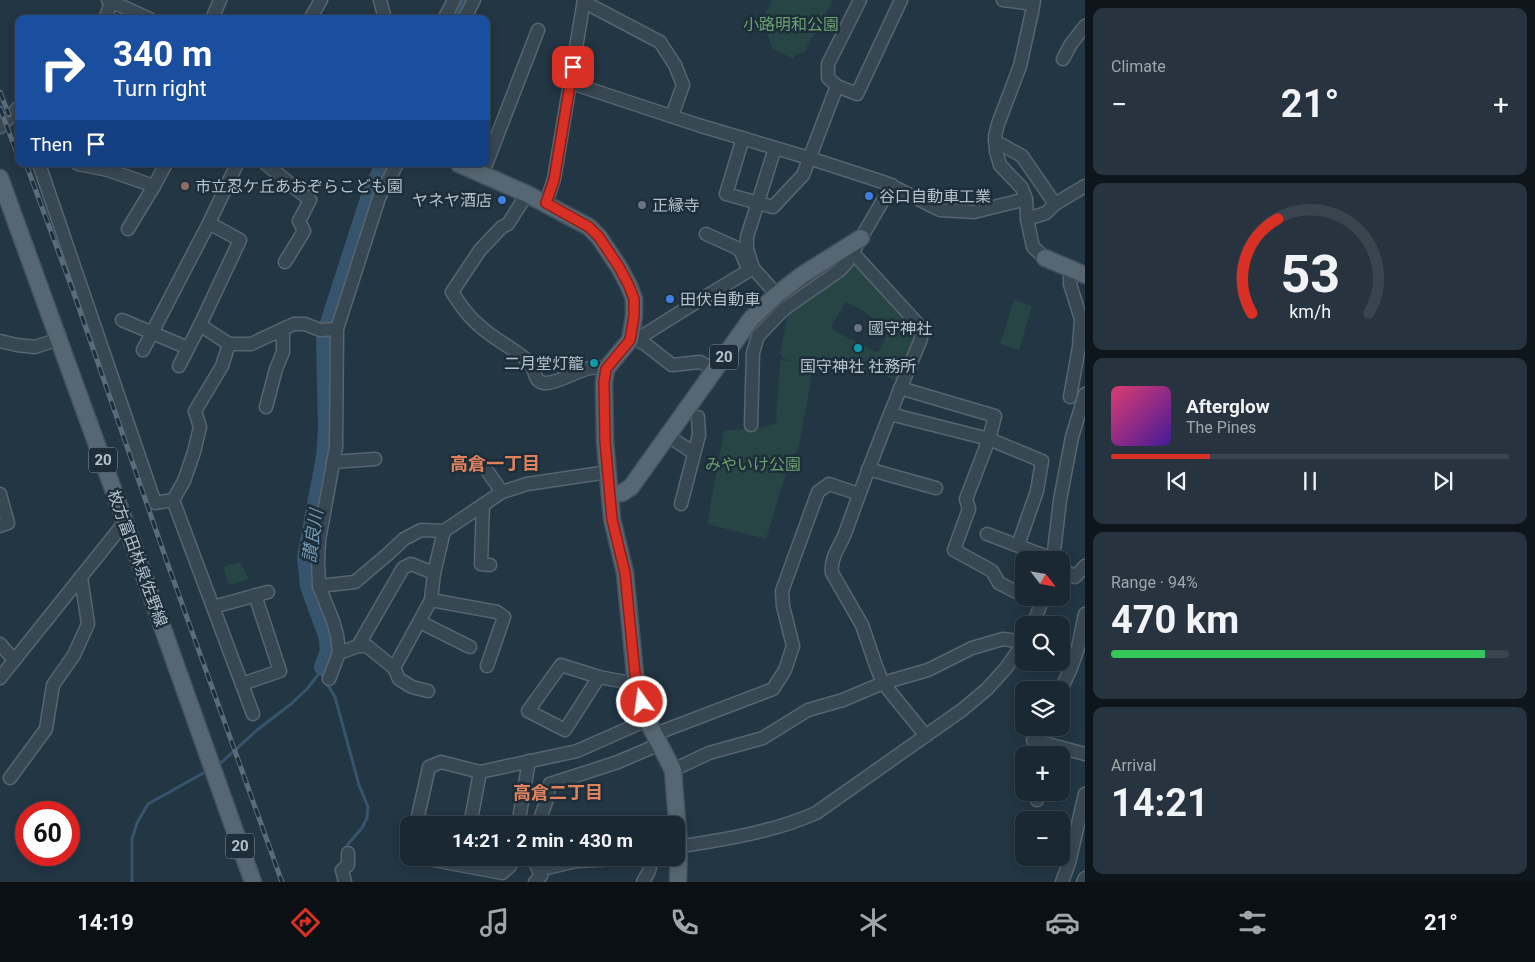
<!DOCTYPE html>
<html lang="en">
<head>
<meta charset="utf-8">
<style>
  :root { --surface:#1a2833; --page:#27343f; --text:#f1f3f6; --muted:#9fa6ac; --line:#38444e; --accent:#d93025 }
  body { margin:0; font-family:Roboto,"Noto Sans JP",sans-serif; background:var(--page); color:var(--text); height:100vh; display:flex; flex-direction:column; font-size:19px; white-space:nowrap }
  * { box-sizing:border-box; margin:0 }
  p { font-size:16px; color:var(--muted) }
  .icon { flex:none; width:28px; height:28px; fill:none; stroke:currentColor; stroke-width:2; stroke-linecap:round; stroke-linejoin:round }
  .map { position:relative; flex:1; overflow:hidden }
  .sheet { display:flex; flex-direction:column; gap:8px; padding:8px; background:#0e161c; width:450px }
  .sheet>* { flex:none }
  .hud { position:absolute; left:15px; top:15px; width:475px; height:152px; border-radius:10px; box-shadow:0 2px 12px #0003,0 0 0 1px var(--line); background:#1a4fa0; color:#fff; overflow:hidden }
  .needle { width:32px; rotate:121deg }
  .fabs { position:absolute; left:1015px; top:551px; display:grid; gap:10px }
  .fabs a { display:grid; place-items:center; width:55px; height:55px; border-radius:10px; background:var(--surface); box-shadow:0 2px 12px #0003,0 0 0 1px var(--line); font-size:25px }
  .speed { position:absolute; left:15px; top:801px; display:flex; gap:10px; font-size:25px; font-weight:700; text-align:center }
  .speed>* { display:grid; place-content:center; width:65px; height:65px; border-radius:50%; background:var(--surface); box-shadow:0 2px 12px #0003,0 0 0 1px var(--line); line-height:1 }
  .speed .limit { border:8px solid #d22; background:#fff; color:#111 }
  .pin { position:absolute; display:grid; place-items:center; width:42px; height:42px; color:#fff; margin:-21px; border-radius:10px; box-shadow:0 2px 8px #0006 }
  .me { position:absolute; width:55px; margin:-28px; rotate:346deg; stroke-linejoin:round; filter:drop-shadow(0 0 4px #0008) }
  .turn { display:flex; align-items:center; gap:18px; height:105px; padding:0 15px; font-size:22px }
  .turn .icon { width:65px; height:65px; stroke-width:2.5 }
  .turn b { display:block; font-size:35px; line-height:42px }
  .then { display:flex; align-items:center; height:48px; padding:0 15px; background:#0003; gap:10px; font-size:19px }
  .big { font-size:38px; font-weight:700; line-height:1.1 }
  .sheet .card { flex:1; display:flex; flex-direction:column; justify-content:center; gap:8px; min-width:0; padding:0 18px; border-radius:10px; background:var(--page) }
  .sheet .dial { align-items:center; gap:0 }
  .dial svg { height:130px; overflow:visible; fill:none; stroke:var(--line); stroke-width:7; stroke-linecap:round; text-anchor:middle }
  .dial text { fill:var(--text); stroke:none }
  .song { display:flex; align-items:center; gap:15px }
  .cover { width:60px; height:60px; border-radius:8px; background:linear-gradient(135deg,hsl(340 70% 55%),hsl(260 70% 35%)) }
  .played { height:5px; border-radius:2px; background:linear-gradient(90deg,var(--accent) 25%,var(--line) 25%) }
  .keys { display:flex; justify-content:space-around; direction:ltr }
  .heat { display:flex; justify-content:space-between; align-items:center; font-size:28px; direction:ltr }
  .charge { height:8px; border-radius:4px; background:linear-gradient(90deg,#34c759 94%,var(--line) 0) }
  .trip { position:absolute; left:400px; top:816px; width:285px; height:50px; border-radius:10px; background:var(--surface); box-shadow:0 2px 12px #0003,0 0 0 1px var(--line); font-weight:700; line-height:50px; text-align:center }
  .menu { display:flex; height:80px; justify-content:space-around; align-items:center; background:#0a1014; color:var(--muted) }
  .menu .icon { width:35px; height:35px }
  .menu .on { color:var(--accent) }
  .menu b { font-size:22px; color:var(--text) }
  main { display:flex; flex:1; min-height:0 }
  .map>svg:first-child { display:block }
  .green { fill:#264544; fill-rule:evenodd }
  .lines { fill:none; stroke-linecap:round; stroke-linejoin:round }
  .stream { stroke:#36556d; stroke-width:3 }
  .river { stroke:#36556d; stroke-width:20 }
  .minor-casing { stroke:#566571; stroke-width:15 }
  .major-casing { stroke:#42515d; stroke-width:19 }
  .minor { stroke:#384853; stroke-width:12 }
  .major { stroke:#566773; stroke-width:16 }
  .rail-casing { stroke:#5a6c7b; stroke-width:5 }
  .rail { stroke:#1d2d39; stroke-width:3; stroke-dasharray:9; stroke-linecap:butt }
  .route-casing { stroke:#8d1f18; stroke-width:12 }
  .route { stroke:#d93025; stroke-width:9 }
  .education-dot { fill:#8d6e63; stroke:#1d2d39; stroke-width:2 }
  .shop-dot { fill:#3f7fe0; stroke:#1d2d39; stroke-width:2 }
  .worship-dot { fill:#6b7280; stroke:#1d2d39; stroke-width:2 }
  .culture-dot { fill:#0f9aa8; stroke:#1d2d39; stroke-width:2 }
  .labels { text-anchor:middle; stroke-width:5; stroke-linejoin:round; paint-order:stroke }
  .shield { fill:#1d2d39; stroke:#8795a1; stroke-width:1 }
  .shield-label { font-size:15px; font-weight:bold; fill:#b5c2cd }
  .park-label { font-size:16px; fill:#6aa16e; stroke:#1d2d39 }
  .poi-label { font-size:16px; fill:#b5c2cd; stroke:#1d2d39; text-anchor:start }
  .street-label { font-size:16px; fill:#b5c2cd; stroke:#1d2d39 }
  .neighbourhood-label { font-size:18px; font-weight:bold; fill:#e1825d; stroke:#1d2d39 }
  .water-label { font-size:18px; font-style:italic; fill:#7298b4; stroke:#1d2d39 }
</style>
</head>
<body>
<main>
<div class="map">
<svg width="1085" height="882" viewBox="0 0 1085 882">
  <rect width="100%" height="100%" fill="#233644"/>
  <g class="green">
    <path d="M 772,0 L 833,0 L 804,52 L 794,55 L 794,59 L 773,49 L 768,36 L 764,16 Z"/>
    <path d="M 851,263 L 864,268 L 908,317 L 916,334 L 899,378 L 895,381 L 879,373 L 869,371 L 857,372 L 814,364 L 799,446 L 786,473 L 766,539 L 707,524 L 724,430 L 752,429 L 776,424 L 780,360 L 794,361 L 784,359 L 780,353 L 787,318 L 790,312 ZM 845,303 L 848,303 L 865,312 L 887,330 L 887,334 L 879,351 L 875,352 L 833,330 L 832,325 Z"/>
    <path d="M 1014,300 L 1032,306 L 1019,350 L 1000,344 Z"/>
    <path d="M 240,562 L 249,579 L 229,585 L 223,567 Z"/>
  </g>
  <g class="lines">
    <g class="stream">
      <path d="M 326,682 L 335,697 L 359,785 L 368,807 L 367,818 L 362,828 L 348,844 L 346,849"/>
      <path d="M 217,765 L 222,762 L 257,730 L 291,704 L 307,689 L 324,667"/>
      <path d="M 132,882 L 132,839 L 137,823 L 148,804 L 207,771"/>
    </g>
    <g class="river">
      <path d="M 454,19 L 464,0"/>
      <path d="M 324,667 L 330,651 L 328,635 L 310,586 L 307,557 L 326,457 L 328,429 L 326,341 L 329,326 L 371,196 L 385,164"/>
    </g>
    <defs>
      <g id="minor">
        <path d="M 108,0 L 150,19"/>
        <path d="M 380,0 L 385,19"/>
        <path d="M 860,0 L 828,64 L 828,78 L 837,86 L 857,94 L 901,0"/>
        <path d="M 1003,0 L 1033,4"/>
        <path d="M 1034,0 L 1032,12 L 1020,66 L 998,124 L 995,136 L 996,151 L 1000,165 L 1022,188 L 1026,199 L 1027,219 L 1033,247 L 1045,258"/>
        <path d="M 584,2 L 660,42 L 675,65 L 683,85 L 672,116"/>
        <path d="M 105,19 L 112,0"/>
        <path d="M 212,19 L 220,0"/>
        <path d="M 310,19 L 321,0"/>
        <path d="M 444,19 L 454,0"/>
        <path d="M 464,19 L 474,0"/>
        <path d="M 1063,59 L 1071,44 L 1085,26"/>
        <path d="M 571,83 L 698,125 L 809,158 L 886,183 L 940,210 L 974,212 L 1026,199"/>
        <path d="M 0,127 L 19,107"/>
        <path d="M 743,138 L 726,194 L 773,207 L 803,175 L 837,86"/>
        <path d="M 995,141 L 1022,156 L 1055,204"/>
        <path d="M 39,164 L 155,503 L 173,500 L 184,481 L 194,452 L 200,427 L 195,411 L 222,366 L 229,344"/>
        <path d="M 78,164 L 108,170 L 154,186"/>
        <path d="M 266,164 L 310,200 L 299,221 L 304,231 L 285,262"/>
        <path d="M 482,175 L 538,30"/>
        <path d="M 527,194 L 508,224 L 502,227 L 480,250 L 452,292 C 464,311 473,322 491,335 C 503,344 517,351 529,362 C 537,369 532,384 547,383 C 567,381 586,362 606,369"/>
        <path d="M 546,203 L 554,179 L 584,0"/>
        <path d="M 1027,219 L 1046,213 L 1055,204 L 1085,186"/>
        <path d="M 209,223 L 240,240 L 200,325 L 229,344 L 251,344 L 294,324 L 305,324 L 320,330 L 337,329"/>
        <path d="M 128,229 L 154,186 L 166,164"/>
        <path d="M 706,234 L 737,248 L 741,252 L 746,264"/>
        <path d="M 853,253 L 917,323 L 920,332 L 921,339 C 894,402 869,466 846,531 C 841,546 830,556 832,573 L 862,625 L 876,666 L 883,683 L 926,736"/>
        <path d="M 753,268 L 747,249 L 747,237 L 775,148"/>
        <path d="M 122,320 L 188,348"/>
        <path d="M 630,340 L 636,340 L 682,311 L 753,268 L 771,288"/>
        <path d="M 636,340 L 645,344 L 672,365 L 700,362 L 715,370"/>
        <path d="M 0,341 L 17,345 L 35,347 L 59,339"/>
        <path d="M 143,350 L 209,223 L 237,164"/>
        <path d="M 179,366 L 200,325"/>
        <path d="M 900,388 L 995,416 L 989,439 L 966,499 L 969,509 L 954,550 L 992,571 L 999,583 L 1024,596"/>
        <path d="M 1070,397 L 1079,347 L 1081,319 L 1070,284 L 1070,269"/>
        <path d="M 266,407 L 276,369 L 283,352 L 283,329"/>
        <path d="M 890,414 L 989,439 L 1042,461 L 1037,491 L 1018,545"/>
        <path d="M 751,425 L 753,353 L 758,336 L 784,309 L 840,270 L 847,262 L 892,185"/>
        <path d="M 668,436 L 694,453"/>
        <path d="M 333,462 L 375,459"/>
        <path d="M 483,465 L 502,492"/>
        <path d="M 868,469 L 936,488"/>
        <path d="M 0,494 L 8,523 L 0,526"/>
        <path d="M 173,500 L 253,714"/>
        <path d="M 681,504 L 699,435 L 698,417"/>
        <path d="M 483,505 L 481,564 L 490,565"/>
        <path d="M 987,534 L 1053,559"/>
        <path d="M 1053,560 L 1060,500 L 1072,437 L 1085,394"/>
        <path d="M 1061,568 L 1075,577 L 1085,566"/>
        <path d="M 319,586 L 355,582 L 388,554 L 404,539 L 421,530 L 444,531 L 502,492 L 527,484 L 608,472"/>
        <path d="M 431,600 L 497,612 L 504,617 L 487,666"/>
        <path d="M 213,607 L 268,592"/>
        <path d="M 420,622 L 470,647"/>
        <path d="M 1033,625 L 1043,598"/>
        <path d="M 0,644 L 14,660"/>
        <path d="M 358,646 L 367,646 L 394,668 L 399,679 L 412,687 L 428,691"/>
        <path d="M 339,653 L 358,646 L 403,568 L 411,564 L 434,573"/>
        <path d="M 394,668 L 431,600 L 434,573 L 444,531"/>
        <path d="M 599,677 L 565,730 L 528,711 L 561,665 L 599,677 L 636,684"/>
        <path d="M 0,678 L 125,522"/>
        <path d="M 329,679 L 339,653 L 337,635 L 333,621 L 319,586 L 318,560 L 319,540 L 336,447 L 337,329 L 379,198 L 397,164"/>
        <path d="M 242,684 L 280,671 L 255,595"/>
        <path d="M 1061,690 L 1071,668 L 1078,648 L 1085,614"/>
        <path d="M 655,734 L 773,689 L 785,670 L 793,646 L 783,606 L 782,591 L 818,492 L 829,484 L 859,494"/>
        <path d="M 1033,740 L 1085,754"/>
        <path d="M 673,770 L 709,753 L 763,738 L 808,710 L 843,700 L 883,683 L 928,670 L 972,648 L 1003,639 L 1024,642"/>
        <path d="M 10,778 L 46,729 L 53,685 L 74,655 L 88,624 L 81,577"/>
        <path d="M 1037,800 L 1039,792"/>
        <path d="M 416,825 L 429,767 L 441,762 L 480,772 L 577,751 L 647,720"/>
        <path d="M 470,825 L 480,772"/>
        <path d="M 518,825 L 529,761"/>
        <path d="M 538,825 L 547,799 L 550,784 L 618,762 L 660,744"/>
        <path d="M 676,847 C 722,840 774,832 816,813 L 962,710 L 987,689 L 1006,668 L 1024,642"/>
        <path d="M 423,858 L 502,873 L 510,866 L 512,858"/>
        <path d="M 533,858 L 541,876 L 535,882"/>
        <path d="M 547,868 L 576,861 L 639,858"/>
        <path d="M 345,882 L 342,870 L 348,865 L 348,853"/>
        <path d="M 643,882 L 649,871 L 652,858"/>
        <path d="M 1062,882 L 1069,863 L 1085,794"/>
        <path d="M 1083,882 L 1085,878"/>
      </g>
      <g id="major">
        <path d="M 459,164 L 527,194 L 589,227 L 599,237 L 619,267 L 629,286 L 634,299 L 634,316 L 630,340 L 606,369 L 604,382 L 605,441 L 612,519 L 625,573 L 636,684 L 647,720 L 673,770 L 679,846 L 678,882"/>
        <path d="M 0,178 L 125,522 L 253,882"/>
        <path d="M 1045,258 L 1085,275"/>
        <path d="M 610,494 L 622,493 L 631,487 L 751,319 L 775,296 L 802,275 L 861,238"/>
      </g>
    </defs>
    <use href="#minor" class="minor-casing"/>
    <use href="#major" class="major-casing"/>
    <use href="#minor" class="minor"/>
    <use href="#major" class="major"/>
    <defs>
      <g id="rail">
        <path d="M 0,92 L 9,115"/>
        <path d="M 0,108 L 19,159"/>
        <path d="M 26,164 L 73,291 L 167,562 L 282,882"/>
      </g>
    </defs>
    <use href="#rail" class="rail-casing"/>
    <use href="#rail" class="rail"/>
  </g>
  <g class="lines">
    <defs>
      <path id="route" d="M 573,67 L 554,180 L 546,203 L 589,227 L 599,237 L 619,267 L 629,286 L 634,299 L 634,316 L 630,340 L 606,369 L 604,382 L 605,441 L 612,519 L 625,573 L 636,684 L 642,702"/>
    </defs>
    <use href="#route" class="route-casing"/>
    <use href="#route" class="route"/>
  </g>
  <circle class="education-dot" cx="185" cy="186" r="5"/>
  <g class="shop-dot">
    <circle cx="869" cy="196" r="5"/>
    <circle cx="502" cy="200" r="5"/>
    <circle cx="670" cy="299" r="5"/>
  </g>
  <g class="worship-dot">
    <circle cx="642" cy="205" r="5"/>
    <circle cx="858" cy="328" r="5"/>
  </g>
  <g class="culture-dot">
    <circle cx="858" cy="348" r="5"/>
    <circle cx="594" cy="363" r="5"/>
  </g>
  <g class="labels">
    <g class="shield">
      <rect x="710" y="344.5" width="28" height="25" rx="4"/>
      <rect x="89" y="447.5" width="28" height="25" rx="4"/>
      <rect x="226" y="833.5" width="28" height="25" rx="4"/>
    </g>
    <g class="shield-label">
      <text x="724" y="362">20</text>
      <text x="103" y="465">20</text>
      <text x="240" y="851">20</text>
    </g>
    <g class="park-label">
      <text x="791" y="30">小路明和公園</text>
      <text x="753" y="470">みやいけ公園</text>
    </g>
    <g class="poi-label">
      <text x="195" y="192">市立忍ケ丘あおぞらこども園</text>
      <text x="879" y="202">谷口自動車工業</text>
      <text x="492" y="206" text-anchor="end">ヤネヤ酒店</text>
      <text x="652" y="211">正縁寺</text>
      <text x="680" y="305">田伏自動車</text>
      <text x="868" y="334">國守神社</text>
      <text x="584" y="369" text-anchor="end">二月堂灯籠</text>
      <text x="858" y="372" text-anchor="middle">国守神社 社務所</text>
    </g>
    <g class="street-label">
      <text transform="translate(138 558) rotate(70)" y="6">枚方富田林泉佐野線</text>
    </g>
    <g class="neighbourhood-label">
      <text x="495" y="470">高倉一丁目</text>
      <text x="558" y="799">高倉二丁目</text>
    </g>
    <g class="water-label">
      <text transform="translate(313 536) rotate(-82)" y="6">讃良川</text>
    </g>
  </g>
</svg>
<div class="fabs">
<a><svg class="needle" viewBox="-14 -14 28 28"><path d="M0-13l5 13h-10z" fill="#e53935"/><path d="M0 13l5-13h-10z" fill="#9fa6ac"/></svg></a>
<a><svg class="icon" aria-label="search" viewBox="0 0 24 24"><circle cx="10" cy="10" r="6"/><path d="M15 15l6 6"/></svg></a>
<a><svg class="icon" aria-label="layers" viewBox="0 0 24 24"><path d="M12 4l9 5-9 5-9-5zM3 14l9 5 9-5"/></svg></a>
<a>+</a>
<a>−</a>
</div>
<div class="speed"><div class="limit">60</div></div>
<div class="pin" style="left:573px;top:67px;background:#d93025"><svg class="icon" aria-label="arrive" viewBox="0 0 24 24"><path d="M6 21V4h12l-3 4 3 4H6"/></svg></div>
<svg class="me" style="left:642px;top:702px" viewBox="-20 -20 40 40"><circle r="17" fill="#d93025" stroke="#fff" stroke-width="3"/><path d="M0-11L8 9 0 5-8 9z" fill="#fff"/></svg>
<div class="trip">14:21 · 2 min · 430 m</div>
<div class="hud">
<div class="turn"><svg class="icon" aria-label="right" viewBox="0 0 24 24"><path d="M7 20v-9h11M14 6l5 5-5 5"/></svg><div><b>340 m</b>Turn right</div></div>
<div class="then">Then<svg class="icon" aria-label="arrive" viewBox="0 0 24 24"><path d="M6 21V4h12l-3 4 3 4H6"/></svg></div>
</div>
</div>
<section class="sheet">
<div class="card"><p>Climate</p>
<div class="heat"><a>−</a><b class="big">21°</b><a>+</a></div>
</div>
<div class="card dial"><svg viewBox="0 0 100 80">
<path d="M14 69A42 42 0 1 1 86 69"/>
<path d="M14 69A42 42 0 0 1 30 11" stroke="#d93025"/>
<text x="50" y="56" font-size="32" font-weight="700">53</text>
<text x="50" y="72" font-size="11">km/h</text>
</svg></div>
<div class="card">
<div class="song"><i class="cover"></i><div><b>Afterglow</b><p>The Pines</p></div></div>
<div class="played"></div>
<div class="keys"><svg class="icon" aria-label="previous" viewBox="0 0 24 24"><path d="M18 5L8 12l10 7zM5 5v14"/></svg><svg class="icon" aria-label="pause" viewBox="0 0 24 24"><path d="M8 5v14M16 5v14"/></svg><svg class="icon" aria-label="next" viewBox="0 0 24 24"><path d="M6 5l10 7-10 7zM19 5v14"/></svg></div>
</div>
<div class="card"><p>Range · 94%</p><b class="big">470 km</b><div class="charge"></div></div>
<div class="card"><p>Arrival</p><b class="big">14:21</b></div>
</section>
</main>
<nav class="menu">
<b>14:19</b>
<svg class="icon on" aria-label="directions" viewBox="0 0 24 24"><path d="M12 3l9 9-9 9-9-9zM9 14v-3h6M13 9l2 2-2 2"/></svg>
<svg class="icon" aria-label="music" viewBox="0 0 24 24"><path d="M9 18V5l10-2v13"/><circle cx="6" cy="18" r="3"/><circle cx="16" cy="16" r="3"/></svg>
<svg class="icon" aria-label="phone" viewBox="0 0 24 24"><path d="M5 4h4l2 5-3 2q2 4 5 5l2-3 5 2v4C11 20 4 13 5 4z"/></svg>
<svg class="icon" aria-label="climate" viewBox="0 0 24 24"><path d="M12 3v18M4 7l16 10M4 17L20 7"/></svg>
<svg class="icon" aria-label="car" viewBox="0 0 24 24"><path d="M5 17H2v-5l4-1 3-4h7l3 4 3 1v5h-3M9 17h6M6 11h13"/><circle cx="7" cy="17" r="2"/><circle cx="17" cy="17" r="2"/></svg>
<svg class="icon" aria-label="filters" viewBox="0 0 24 24"><path d="M4 7h16M4 17h16"/><circle cx="9" cy="7" r="2"/><circle cx="15" cy="17" r="2"/></svg>
<b>21°</b>
</nav>
</body>
</html>
